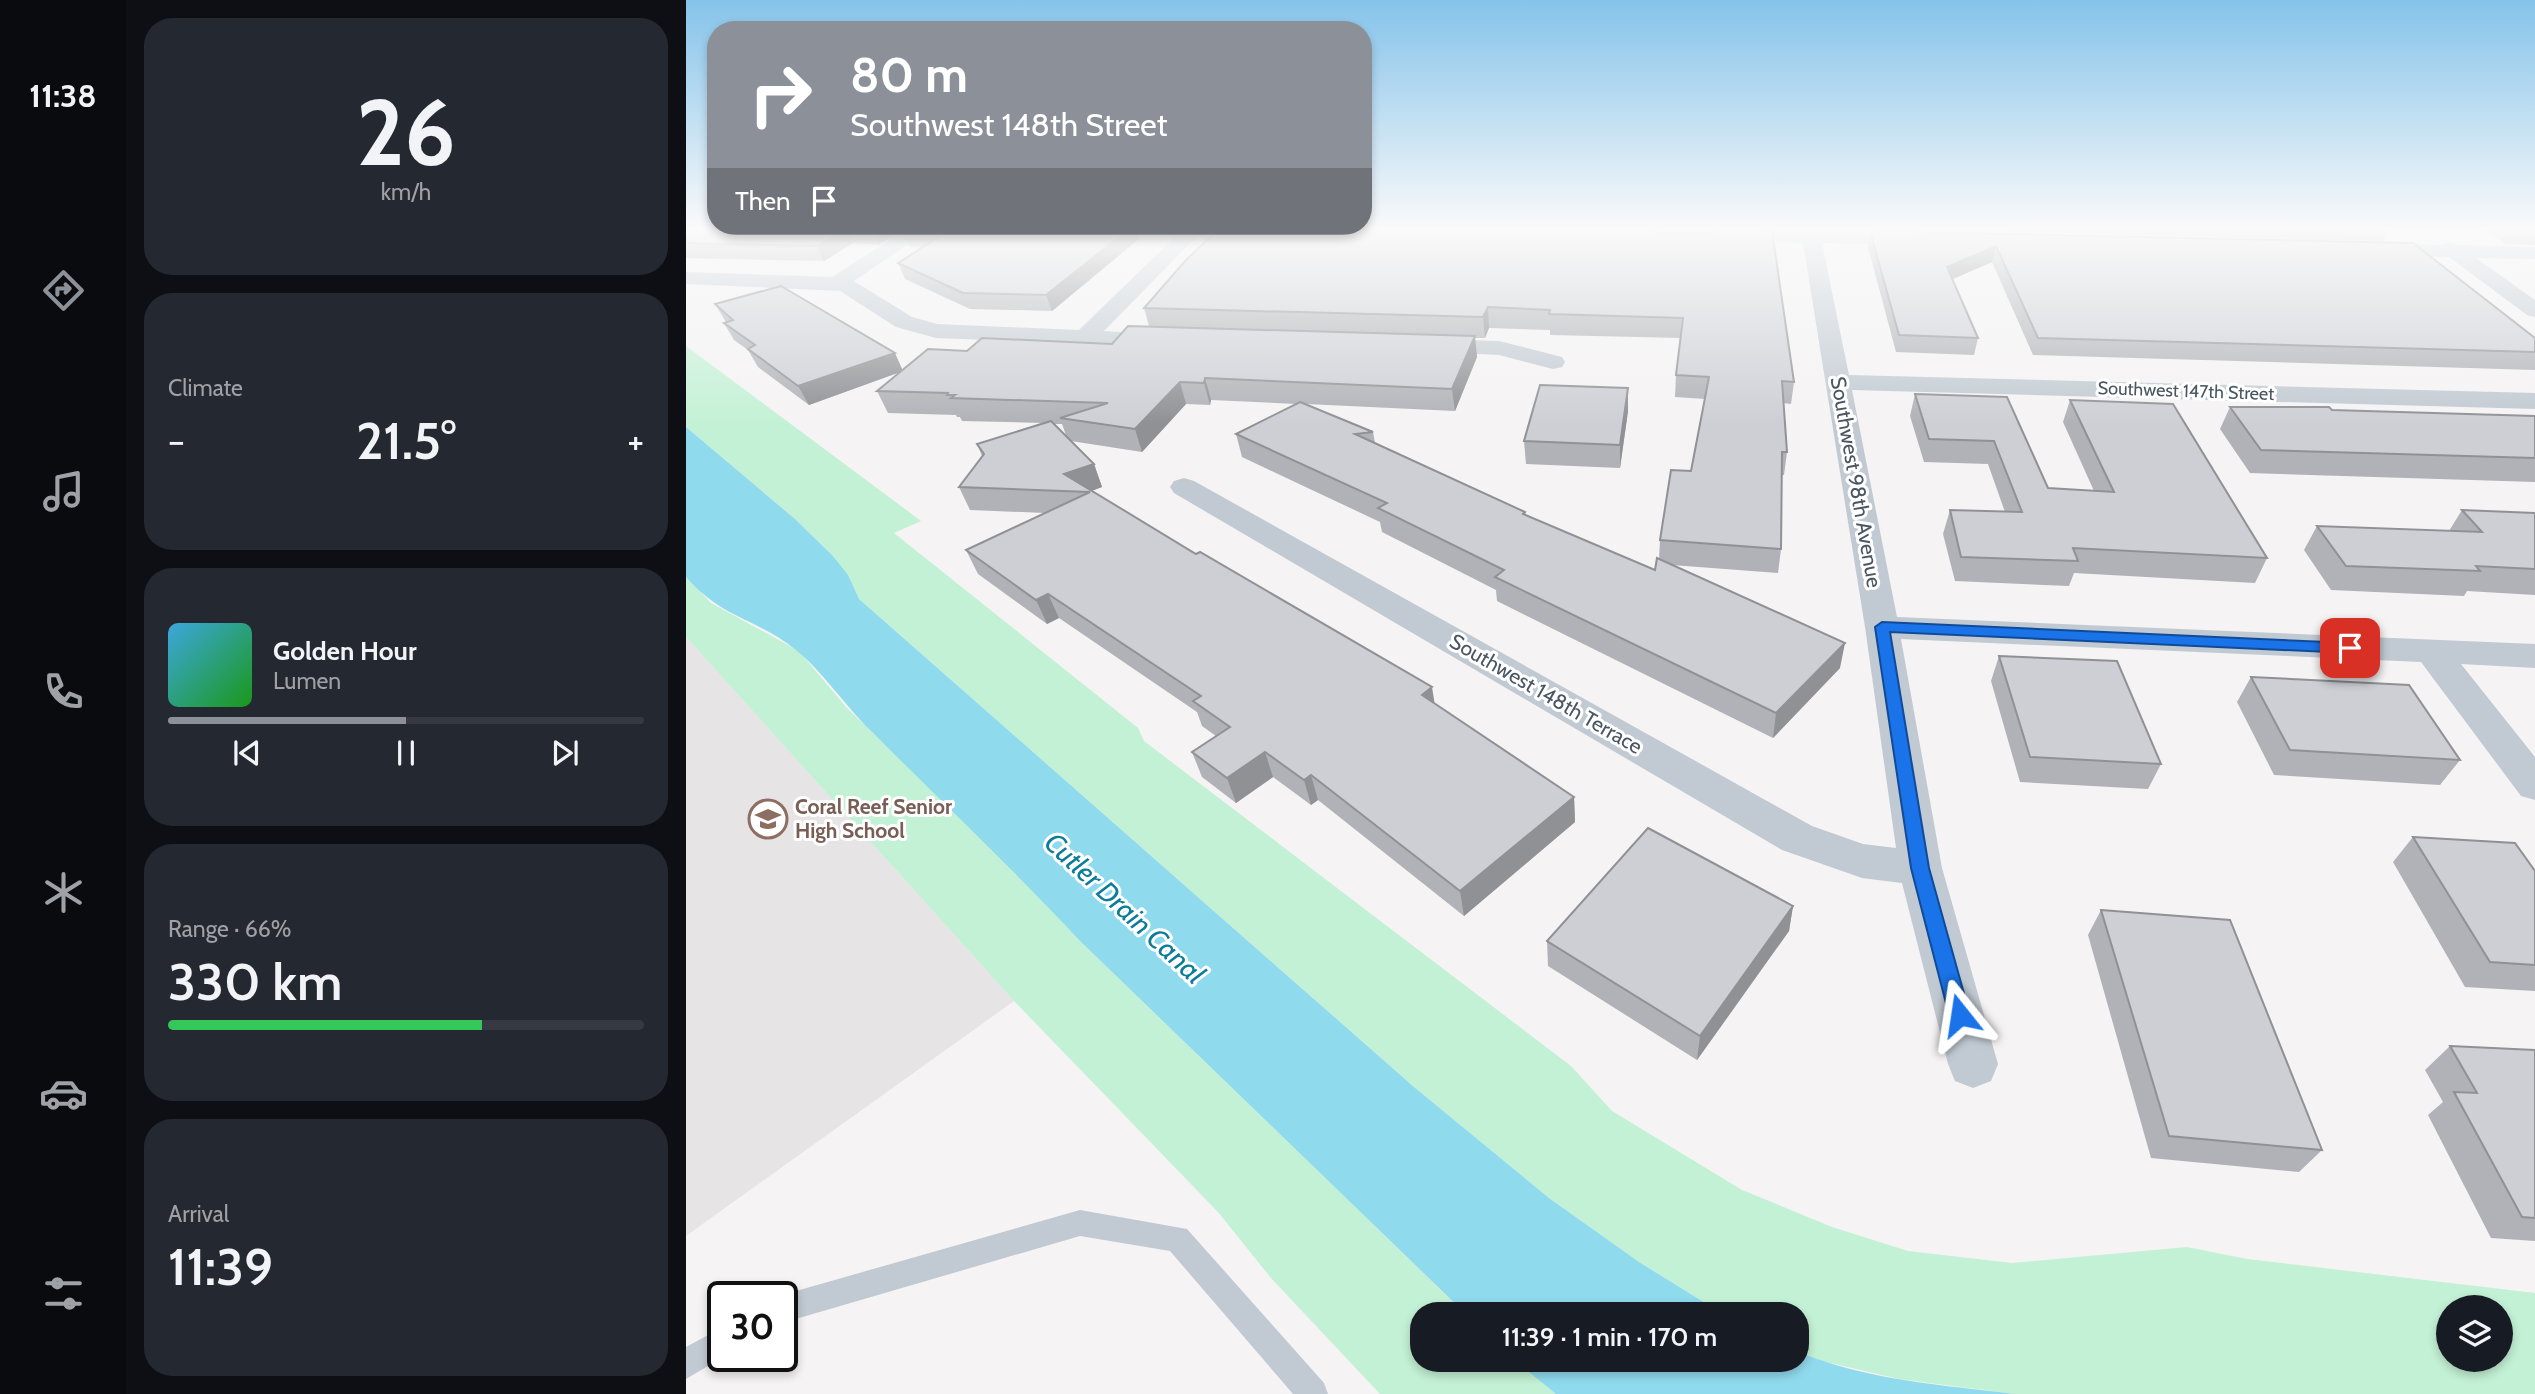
<!DOCTYPE html>
<html lang="en">
<head>
<meta charset="utf-8">
<style>
  :root { --surface:#171b24; --page:#242831; --text:#f1f3f6; --muted:#9ea1a6; --line:#363941; --accent:#8c9099 }
  body { margin:0; font-family:Cabin,sans-serif; background:var(--page); color:var(--text); height:100vh; display:flex; flex-direction:column; font-size:26px; white-space:nowrap }
  * { box-sizing:border-box; margin:0 }
  p { font-size:23px; color:var(--muted) }
  .icon { flex:none; width:38px; height:38px; fill:none; stroke:currentColor; stroke-width:2; stroke-linecap:round; stroke-linejoin:round }
  .map { position:relative; flex:1; overflow:hidden }
  .sheet { display:flex; flex-direction:column; gap:18px; padding:18px; background:#0d0f14; width:560px }
  .sheet>* { flex:none }
  .top-card { position:absolute; left:21px; top:21px; width:665px; height:214px; border-radius:28px; box-shadow:0 4px 10px #0003; background:#8c9099; color:#fff; overflow:hidden }
  .controls { position:absolute; left:1750px; top:1295px; display:grid; gap:14px }
  .controls a { display:grid; place-items:center; width:77px; height:77px; border-radius:50%; background:var(--surface); box-shadow:0 4px 10px #0003; font-size:35px }
  .speed { position:absolute; left:21px; top:1281px; display:flex; gap:14px; font-size:35px; font-weight:700; text-align:center }
  .speed>* { display:grid; place-content:center; width:91px; height:91px; border-radius:50%; background:var(--surface); box-shadow:0 4px 10px #0003; line-height:1 }
  .speed .limit { border:4px solid #111; border-radius:10px; background:#fff; color:#111 }
  .pin { position:absolute; display:grid; place-items:center; width:60px; height:60px; color:#fff; margin:-30px; border-radius:14px; box-shadow:0 4px 10px #0006 }
  .me { position:absolute; width:77px; margin:-38px; rotate:345deg; stroke-linejoin:round; filter:drop-shadow(0 0 5px #0008) }
  .turn { display:flex; align-items:center; gap:24px; height:147px; padding:0 28px; font-size:32px }
  .turn .icon { width:91px; height:91px; stroke-width:2.5 }
  .turn b { display:block; font-size:49px; line-height:60px }
  .then { display:flex; align-items:center; height:66px; padding:0 28px; background:#0003; gap:14px; font-size:26px }
  .big { font-size:52px; font-weight:600; line-height:1.1 }
  .sheet .tile { flex:1; display:flex; flex-direction:column; justify-content:center; gap:10px; min-width:0; padding:0 24px; border-radius:28px; background:var(--page) }
  .sheet .dial { align-items:center; gap:0 }
  .dial b { font-size:91px; line-height:1 }
  .song { display:flex; align-items:center; gap:21px }
  .cover { width:84px; height:84px; border-radius:10px; background:linear-gradient(135deg,hsl(200 70% 55%),hsl(120 70% 35%)) }
  .played { height:7px; border-radius:4px; background:linear-gradient(90deg,var(--accent) 50%,var(--line) 50%) }
  .keys { display:flex; justify-content:space-around; direction:ltr }
  .heat { display:flex; justify-content:space-between; align-items:center; font-size:38px; direction:ltr }
  .charge { height:10px; border-radius:5px; background:linear-gradient(90deg,#34c759 66%,var(--line) 0) }
  .trip { position:absolute; left:724px; top:1302px; width:399px; height:70px; border-radius:28px; background:var(--surface); box-shadow:0 4px 10px #0003; font-weight:600; line-height:70px; text-align:center }
  main { display:flex; flex:1; min-height:0 }
  .menu { display:flex; flex-direction:column; width:126px; justify-content:space-around; align-items:center; background:#090b0e; color:var(--muted) }
  .menu .icon { width:49px; height:49px }
  .menu .on { color:var(--accent) }
  .menu b { font-size:32px; color:var(--text) }
  .map>svg:first-child { display:block }
  .education { fill:#e6e4e5 }
  .green { fill:#c3f1d5; fill-rule:evenodd }
  .water { fill:#90daee }
  .lines { fill:none; stroke-linecap:round; stroke-linejoin:round }
  .lane { fill:#c1cad2; fill-rule:evenodd }
  .street { fill:#c1cad2; fill-rule:evenodd }
  .wall { fill:#b0b2b7; fill-rule:evenodd }
  .shaded-wall { fill:#909195 }
  .building { fill:#cdcfd5; stroke:#909195; stroke-width:2 }
  .route { fill:#1a73e8; stroke:#114b97; stroke-width:2 }
  .labels { text-anchor:middle; stroke-width:6; stroke-linejoin:round; paint-order:stroke }
  .far-street-label { font-size:18px; fill:#4a5661; stroke:#fff }
  .street-label { font-size:21px; fill:#4a5661; stroke:#fff }
  .education-label { font-size:21px; font-weight:bold; fill:#785e54; stroke:#fff; text-anchor:start }
  .near-water-label { font-size:28px; font-style:italic; fill:#0c7c9b; stroke:#fff }
</style>
</head>
<body>
<main>
<nav class="menu">
<b>11:38</b>
<svg class="icon on" aria-label="directions" viewBox="0 0 24 24"><path d="M12 3l9 9-9 9-9-9zM9 14v-3h6M13 9l2 2-2 2"/></svg>
<svg class="icon" aria-label="music" viewBox="0 0 24 24"><path d="M9 18V5l10-2v13"/><circle cx="6" cy="18" r="3"/><circle cx="16" cy="16" r="3"/></svg>
<svg class="icon" aria-label="phone" viewBox="0 0 24 24"><path d="M5 4h4l2 5-3 2q2 4 5 5l2-3 5 2v4C11 20 4 13 5 4z"/></svg>
<svg class="icon" aria-label="climate" viewBox="0 0 24 24"><path d="M12 3v18M4 7l16 10M4 17L20 7"/></svg>
<svg class="icon" aria-label="car" viewBox="0 0 24 24"><path d="M5 17H2v-5l4-1 3-4h7l3 4 3 1v5h-3M9 17h6M6 11h13"/><circle cx="7" cy="17" r="2"/><circle cx="17" cy="17" r="2"/></svg>
<svg class="icon" aria-label="filters" viewBox="0 0 24 24"><path d="M4 7h16M4 17h16"/><circle cx="9" cy="7" r="2"/><circle cx="15" cy="17" r="2"/></svg>
</nav>
<section class="sheet">
<div class="tile dial"><b>26</b><p>km/h</p></div>
<div class="tile"><p>Climate</p>
<div class="heat"><a>−</a><b class="big">21.5°</b><a>+</a></div>
</div>
<div class="tile">
<div class="song"><i class="cover"></i><div><b>Golden Hour</b><p>Lumen</p></div></div>
<div class="played"></div>
<div class="keys"><svg class="icon" aria-label="previous" viewBox="0 0 24 24"><path d="M18 5L8 12l10 7zM5 5v14"/></svg><svg class="icon" aria-label="pause" viewBox="0 0 24 24"><path d="M8 5v14M16 5v14"/></svg><svg class="icon" aria-label="next" viewBox="0 0 24 24"><path d="M6 5l10 7-10 7zM19 5v14"/></svg></div>
</div>
<div class="tile"><p>Range · 66%</p><b class="big">330 km</b><div class="charge"></div></div>
<div class="tile"><p>Arrival</p><b class="big">11:39</b></div>
</section>
<div class="map">
<svg width="1849" height="1394" viewBox="0 0 1849 1394">
  <rect width="100%" height="100%" fill="#f5f3f3"/>
  <path class="education" d="M 0,637 L 328,1001 L 0,1236 Z"/>
  <g class="green">
    <path d="M 0,346 L 235,521 L 208,533 L 452,728 L 458,741 L 885,1066 L 926,1111 L 1056,1190 L 1146,1227 L 1222,1251 L 1326,1263 L 1501,1247 L 1561,1259 L 1849,1293 L 1849,1394 L 1329,1394 L 1213,1379 L 1136,1361 L 1111,1351 L 1111,1314 L 1037,1314 L 953,1262 L 863,1198 L 728,1087 L 173,599 L 146,555 L 109,519 L 0,427 ZM 1762,1307 L 1815,1307 L 1815,1360 L 1762,1360 Z"/>
    <path d="M 0,577 L 25,603 L 113,651 L 160,707 L 332,874 L 393,940 L 780,1314 L 737,1314 L 737,1360 L 828,1360 L 870,1394 L 694,1394 L 585,1278 L 532,1212 L 328,1001 L 0,637 Z"/>
  </g>
  <g class="water">
    <path d="M 0,427 L 109,519 L 146,555 L 162,575 L 173,599 L 728,1087 L 863,1198 L 953,1262 L 1037,1314 L 780,1314 L 393,940 C 326,868 255,801 186,732 C 160,707 137,672 110,650 C 73,619 36,619 0,577 Z"/>
    <path d="M 1111,1351 C 1178,1380 1257,1385 1329,1394 L 870,1394 L 828,1360 L 1111,1360 Z"/>
  </g>
  <g class="lines">
    <g class="lane">
      <path d="M 394,1210 L 501,1229 L 638,1383 L 642,1394 L 607,1394 L 484,1251 L 394,1236 L 96,1323 L 96,1297 L 91,1297 L 96,1295 Z"/>
      <path d="M 37,1327 L 37,1356 L 39,1356 L 0,1379 L 0,1347 Z"/>
    </g>
    <g class="street">
      <path d="M 221,229 L 244,229 L 168,281 L 226,317 L 251,324 L 393,330 L 497,229 L 518,229 L 418,331 L 487,335 L 491,340 L 487,345 L 479,347 L 250,338 L 210,327 L 154,291 L 0,284 L 0,272 L 146,277 Z"/>
      <path d="M 1038,229 L 1133,229 L 1239,235 L 1242,239 L 1232,245 L 1136,243 L 1163,375 L 1849,393 L 1849,409 L 1166,390 L 1211,617 L 1849,644 L 1849,668 L 1775,664 L 1849,757 L 1849,800 L 1835,796 L 1735,662 L 1215,639 L 1256,868 L 1312,1064 L 1305,1081 L 1287,1088 L 1269,1081 L 1262,1064 L 1216,883 L 1176,878 L 1096,850 L 488,493 L 484,487 L 488,481 L 498,478 L 508,481 L 1126,826 L 1177,844 L 1210,848 L 1179,627 L 1117,243 L 1031,239 L 1028,235 L 1031,231 Z"/>
      <path d="M 1764,242 L 1773,245 L 1849,247 L 1849,259 L 1790,258 L 1849,300 L 1849,317 L 1841,315 L 1763,257 L 1686,255 L 1676,249 L 1686,243 L 1756,245 Z"/>
      <path d="M 740,339 L 813,341 L 876,357 L 879,362 L 876,367 L 867,369 L 813,355 L 732,351 L 728,346 L 732,341 Z"/>
    </g>
  </g>
  <g class="wall">
    <path d="M 0,229 L 217,229 L 192,245 L 167,243 L 138,261 L 0,258 Z"/>
    <path d="M 221,229 L 451,229 L 454,238 L 366,311 L 284,309 L 219,279 L 212,263 L 237,247 L 223,246 L 217,232 Z"/>
    <path d="M 1033,229 L 1077,229 L 1108,382 L 1105,404 L 1097,403 L 1101,452 L 1098,475 L 1096,475 L 1095,549 L 1092,573 L 986,565 L 1154,668 L 1087,738 L 811,601 L 810,590 L 696,532 L 694,522 L 556,457 L 550,434 L 610,404 L 525,400 L 524,405 L 500,404 L 456,452 L 385,441 L 408,464 L 416,487 L 405,491 L 749,704 L 888,797 L 889,822 L 778,916 L 632,800 L 625,805 L 587,777 L 550,803 L 516,777 L 506,752 L 530,736 L 516,726 L 511,712 L 373,618 L 361,624 L 292,574 L 280,550 L 359,513 L 284,510 L 273,487 L 296,456 L 291,444 L 358,423 L 276,421 L 274,417 L 271,417 L 270,415 L 202,413 L 191,391 L 214,372 L 123,405 L 72,367 L 62,350 L 48,340 L 38,323 L 40,322 L 29,304 L 217,370 L 281,351 L 426,344 L 463,326 L 458,308 L 921,230 L 969,233 L 1033,232 ZM 803,328 L 864,330 L 864,335 L 995,338 L 990,375 L 989,397 L 1019,399 L 1005,471 L 974,540 L 973,559 L 969,570 L 840,515 L 839,512 L 689,443 L 687,432 L 620,404 L 769,411 L 791,357 L 789,338 L 799,338 ZM 367,424 L 376,424 L 381,438 Z"/>
    <path d="M 1220,229 L 1703,229 L 1697,241 Z"/>
    <path d="M 1798,229 L 1849,229 L 1849,245 L 1820,244 Z"/>
    <path d="M 1184,231 L 1727,243 L 1849,338 L 1849,370 L 1347,355 L 1306,262 L 1266,279 L 1292,338 L 1288,355 L 1210,352 L 1182,247 Z"/>
    <path d="M 1229,394 L 1321,397 L 1362,488 L 1408,491 L 1377,422 L 1384,400 L 1581,558 L 1569,583 L 1388,573 L 1383,586 L 1269,581 L 1257,534 L 1264,510 L 1319,512 L 1302,464 L 1238,462 L 1224,416 Z"/>
    <path d="M 1544,407 L 1849,416 L 1849,482 L 1564,473 L 1534,429 Z"/>
    <path d="M 942,411 L 934,468 L 840,464 L 838,441 Z"/>
    <path d="M 1776,510 L 1849,513 L 1849,595 L 1781,591 L 1778,596 L 1645,590 L 1618,550 L 1631,526 L 1763,531 Z"/>
    <path d="M 1313,656 L 1475,764 L 1462,789 L 1334,782 L 1305,681 Z"/>
    <path d="M 1565,677 L 1774,760 L 1754,785 L 1588,775 L 1551,702 Z"/>
    <path d="M 1727,837 L 1849,871 L 1849,991 L 1779,987 L 1707,862 Z"/>
    <path d="M 1107,906 L 1103,931 L 1011,1060 L 862,966 L 861,941 Z"/>
    <path d="M 1415,910 L 1636,1150 L 1613,1172 L 1465,1158 L 1402,935 Z"/>
    <path d="M 1764,1046 L 1849,1050 L 1849,1241 L 1805,1238 L 1742,1115 L 1757,1102 L 1739,1070 Z"/>
  </g>
  <g class="shaded-wall">
    <path d="M 160,229 L 167,243 L 138,261 L 131,246 Z"/>
    <path d="M 187,229 L 217,229 L 192,245 L 185,230 Z"/>
    <path d="M 436,229 L 451,229 L 454,238 L 366,311 L 360,295 Z"/>
    <path d="M 1310,246 L 1306,262 L 1258,283 L 1261,267 Z"/>
    <path d="M 802,307 L 803,328 L 799,338 L 797,317 Z"/>
    <path d="M 789,336 L 791,357 L 769,411 L 766,389 Z"/>
    <path d="M 209,353 L 217,371 L 123,405 L 112,386 Z"/>
    <path d="M 519,378 L 525,400 L 524,405 L 518,383 Z"/>
    <path d="M 494,382 L 500,404 L 456,452 L 449,429 Z"/>
    <path d="M 942,388 L 942,411 L 934,468 L 934,445 Z"/>
    <path d="M 408,464 L 416,487 L 403,492 L 378,474 Z"/>
    <path d="M 362,594 L 373,618 L 361,624 L 350,600 Z"/>
    <path d="M 1159,643 L 1154,668 L 1087,738 L 1090,713 Z"/>
    <path d="M 746,687 L 750,712 L 736,695 Z"/>
    <path d="M 579,752 L 587,777 L 550,803 L 541,778 Z"/>
    <path d="M 625,775 L 632,800 L 625,805 L 618,780 Z"/>
    <path d="M 888,797 L 889,822 L 778,916 L 774,891 Z"/>
    <path d="M 1107,906 L 1103,931 L 1011,1060 L 1014,1036 Z"/>
  </g>
  <g class="building">
    <path d="M 0,229 L 187,229 L 185,230 L 160,229 L 131,246 L 0,243 Z"/>
    <path d="M 221,229 L 443,229 L 360,295 L 277,293 L 212,263 L 257,234 L 217,232 Z"/>
    <path d="M 533,229 L 921,229 L 921,230 L 969,230 L 969,233 L 1034,232 L 1033,229 L 1077,229 L 1077,231 L 1086,231 L 1108,382 L 1096,381 L 1101,452 L 1096,452 L 1095,549 L 974,540 L 985,470 L 1005,471 L 1023,377 L 990,375 L 997,318 L 863,314 L 864,310 L 802,307 L 797,317 L 458,308 L 500,260 Z"/>
    <path d="M 1184,231 L 1727,243 L 1849,338 L 1849,352 L 1352,338 L 1310,246 L 1261,267 L 1292,338 L 1213,335 Z"/>
    <path d="M 95,286 L 209,353 L 112,386 L 62,349 L 69,345 L 38,323 L 47,320 L 29,304 Z"/>
    <path d="M 442,326 L 789,336 L 766,389 L 519,378 L 518,383 L 494,382 L 449,429 L 374,418 L 422,403 L 265,398 L 269,395 L 261,395 L 262,393 L 191,391 L 242,349 L 281,351 L 296,338 L 426,344 Z"/>
    <path d="M 854,385 L 942,388 L 934,445 L 838,441 Z"/>
    <path d="M 1229,394 L 1321,397 L 1362,488 L 1428,492 L 1384,400 L 1487,404 L 1581,558 L 1387,548 L 1392,561 L 1275,557 L 1264,510 L 1336,512 L 1308,441 L 1243,439 Z"/>
    <path d="M 614,402 L 687,432 L 669,434 L 839,512 L 837,514 L 969,570 L 971,558 L 1159,643 L 1090,713 L 809,577 L 818,570 L 692,508 L 701,503 L 550,434 Z"/>
    <path d="M 1544,407 L 1643,407 L 1646,410 L 1849,416 L 1849,458 L 1575,450 Z"/>
    <path d="M 365,421 L 408,464 L 378,474 L 510,554 L 514,552 L 746,687 L 736,695 L 888,797 L 774,891 L 625,775 L 618,780 L 579,752 L 541,778 L 506,752 L 544,727 L 507,701 L 515,696 L 362,594 L 350,600 L 280,550 L 404,492 L 273,487 L 298,454 L 291,444 Z"/>
    <path d="M 1776,510 L 1849,513 L 1849,569 L 1790,566 L 1794,571 L 1660,566 L 1631,526 L 1796,532 Z"/>
    <path d="M 1313,656 L 1431,661 L 1475,764 L 1344,757 Z"/>
    <path d="M 1565,677 L 1723,685 L 1774,760 L 1604,750 Z"/>
    <path d="M 962,828 L 1107,906 L 1014,1036 L 861,941 Z"/>
    <path d="M 1727,837 L 1829,843 L 1849,871 L 1849,965 L 1804,962 Z"/>
    <path d="M 1415,910 L 1544,920 L 1636,1150 L 1483,1136 Z"/>
    <path d="M 1764,1046 L 1849,1050 L 1849,1218 L 1836,1217 L 1768,1092 L 1791,1093 Z"/>
  </g>
  <linearGradient id="sky" x2="0" y2="1"><stop stop-color="#85c3ea"/><stop offset="0.54" stop-color="#fafafa"/><stop offset="1" stop-color="#fafafa" stop-opacity="0"/></linearGradient>
  <rect width="1849" height="424" fill="url(#sky)"/>
  <path class="route" d="M 1196,622 L 1664,643 L 1671,648 L 1664,653 L 1204,632 L 1243,868 L 1284,1015 L 1281,1022 L 1274,1024 L 1266,1022 L 1263,1015 L 1225,868 L 1189,627 Z"/>
  <defs>
    <symbol id="school-ring" viewBox="-11 -11 22 22"><circle r="9.5" fill="#fff" stroke="#8d6e63" stroke-width="1.5"/><path d="M0-5L7-2L0 1L-7-2ZM-4 1L0 2.5L4 1V4Q0 6-4 4Z" fill="#8d6e63"/></symbol>
  </defs>
  <g fill-rule="evenodd">
    <use href="#school-ring" x="60" y="797" width="44" height="44"/>
  </g>
  <g class="labels">
    <g class="far-street-label">
      <text transform="translate(1500 391) rotate(2)" y="6">Southwest 147th Street</text>
    </g>
    <g class="street-label">
      <text transform="translate(1170 482) rotate(80)" y="7">Southwest 98th Avenue</text>
      <text transform="translate(860 694) rotate(30)" y="7">Southwest 148th Terrace</text>
    </g>
    <g class="education-label">
      <text x="109" y="814">Coral Reef Senior<tspan x="109" dy="24">High School</tspan></text>
    </g>
    <g class="near-water-label">
      <text transform="translate(439 908) rotate(43)" y="10">Cutler Drain Canal</text>
    </g>
  </g>
</svg>
<div class="controls">
<a><svg class="icon" aria-label="layers" viewBox="0 0 24 24"><path d="M12 4l9 5-9 5-9-5zM3 14l9 5 9-5"/></svg></a>
</div>
<div class="speed"><div class="limit">30</div></div>
<div class="pin" style="left:1664px;top:648px;background:#d93025"><svg class="icon" aria-label="arrive" viewBox="0 0 24 24"><path d="M6 21V4h12l-3 4 3 4H6"/></svg></div>
<svg class="me" style="left:1274px;top:1015px" viewBox="-20 -20 40 40"><path d="M0-17L14 15 0 8-14 15z" fill="#1a73e8" stroke="#fff" stroke-width="4"/></svg>
<div class="trip">11:39 · 1 min · 170 m</div>
<div class="top-card">
<div class="turn"><svg class="icon" aria-label="right" viewBox="0 0 24 24"><path d="M7 20v-9h11M14 6l5 5-5 5"/></svg><div><b>80 m</b>Southwest 148th Street</div></div>
<div class="then">Then<svg class="icon" aria-label="arrive" viewBox="0 0 24 24"><path d="M6 21V4h12l-3 4 3 4H6"/></svg></div>
</div>
</div>
</main>
</body>
</html>
